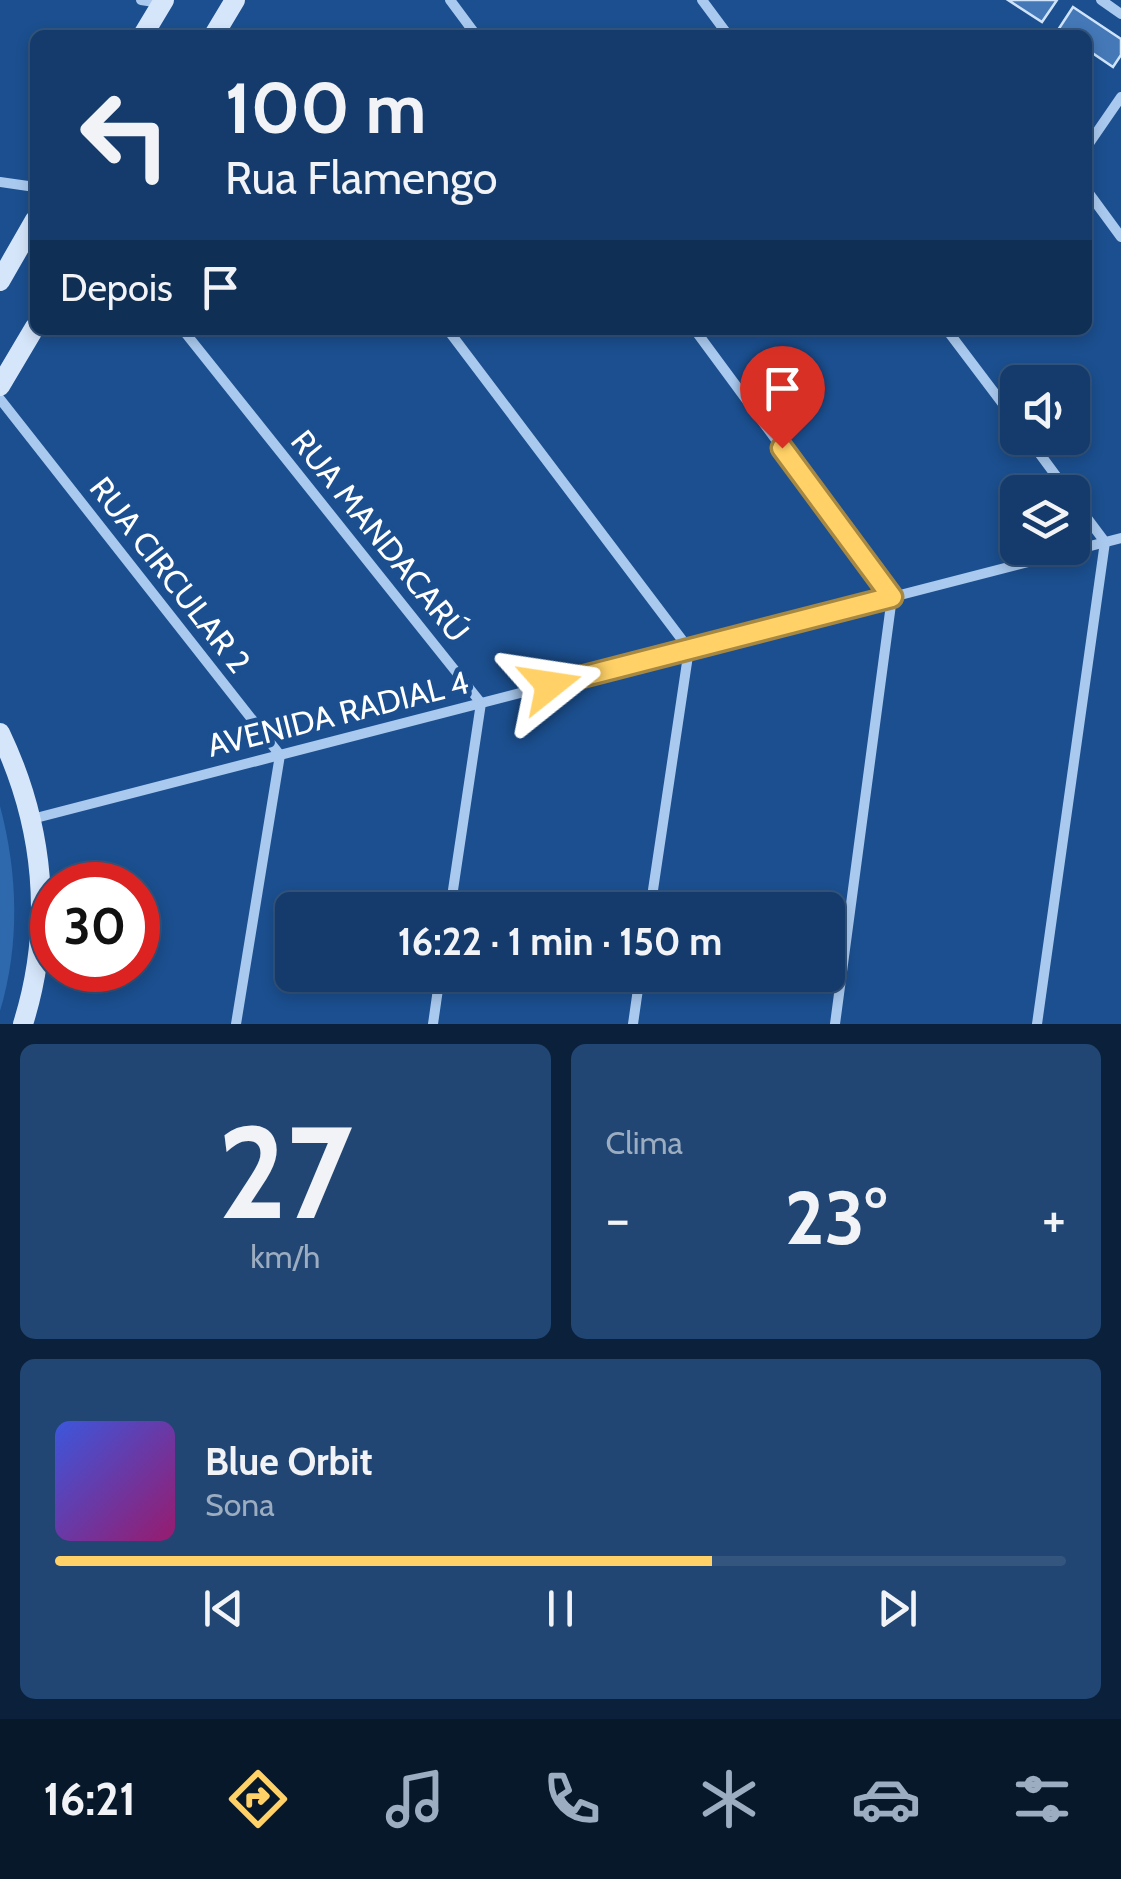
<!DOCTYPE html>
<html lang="pt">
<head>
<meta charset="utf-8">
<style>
  :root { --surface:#143b6b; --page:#214673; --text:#f1f3f6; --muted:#9dadc1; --line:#33557e; --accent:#ffd166 }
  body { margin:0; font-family:Cabin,sans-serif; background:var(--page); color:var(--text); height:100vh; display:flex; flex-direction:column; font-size:38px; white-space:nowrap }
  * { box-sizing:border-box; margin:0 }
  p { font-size:32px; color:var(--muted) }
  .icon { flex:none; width:55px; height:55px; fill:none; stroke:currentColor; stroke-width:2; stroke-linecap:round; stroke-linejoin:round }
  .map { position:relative; height:1024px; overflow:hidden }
  .side { display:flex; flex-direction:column; gap:20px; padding:20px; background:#0b203b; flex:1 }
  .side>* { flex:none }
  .hud { position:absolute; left:30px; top:30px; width:1062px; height:305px; border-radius:15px; box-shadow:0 5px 15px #0003,0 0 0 2px var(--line); background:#143b6b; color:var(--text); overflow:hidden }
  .controls { position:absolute; left:1000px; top:365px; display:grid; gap:20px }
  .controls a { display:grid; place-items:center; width:90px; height:90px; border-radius:15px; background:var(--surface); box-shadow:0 5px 15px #0003,0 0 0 2px var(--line); font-size:50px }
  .speed { position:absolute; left:30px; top:862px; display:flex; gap:20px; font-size:50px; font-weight:700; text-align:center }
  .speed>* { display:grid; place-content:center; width:130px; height:130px; border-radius:50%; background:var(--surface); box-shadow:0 5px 15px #0003,0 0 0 2px var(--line); line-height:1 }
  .speed .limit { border:15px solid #d22; background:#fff; color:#111 }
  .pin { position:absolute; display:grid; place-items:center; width:85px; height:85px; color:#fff; margin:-102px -42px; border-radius:50% 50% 50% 0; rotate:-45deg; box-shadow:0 0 10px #0007 }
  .pin .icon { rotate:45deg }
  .me { position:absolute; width:110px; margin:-55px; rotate:75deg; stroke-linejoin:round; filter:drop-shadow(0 0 8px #0008) }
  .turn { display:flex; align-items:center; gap:35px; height:210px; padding:0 30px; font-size:45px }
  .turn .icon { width:130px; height:130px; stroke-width:2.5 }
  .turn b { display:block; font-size:70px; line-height:85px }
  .then { display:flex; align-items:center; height:95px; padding:0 30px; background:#0003; gap:20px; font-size:38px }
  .big { font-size:75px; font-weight:700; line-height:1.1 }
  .side .tile { flex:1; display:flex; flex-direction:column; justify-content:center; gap:15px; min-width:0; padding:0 35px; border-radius:15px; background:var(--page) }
  .side .dial { align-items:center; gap:0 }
  .dial b { font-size:130px; line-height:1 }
  .song { display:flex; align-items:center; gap:30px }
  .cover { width:120px; height:120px; border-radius:15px; background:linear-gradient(135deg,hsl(230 70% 55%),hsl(320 70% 35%)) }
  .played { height:10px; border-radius:5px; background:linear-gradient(90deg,var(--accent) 65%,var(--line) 65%) }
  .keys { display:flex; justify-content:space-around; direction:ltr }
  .heat { display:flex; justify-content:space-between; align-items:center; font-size:55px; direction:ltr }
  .side .tiles { flex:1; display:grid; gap:20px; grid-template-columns:1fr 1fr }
  .tile:last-child { grid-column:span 2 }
  .trip { position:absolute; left:275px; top:892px; width:570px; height:100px; border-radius:15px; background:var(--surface); box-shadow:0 5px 15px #0003,0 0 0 2px var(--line); font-weight:700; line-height:100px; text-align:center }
  .tabs { display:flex; height:160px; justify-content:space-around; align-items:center; background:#08182b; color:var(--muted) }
  .tabs .icon { width:70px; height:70px }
  .tabs .current { color:var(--accent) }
  .tabs b { font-size:45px; color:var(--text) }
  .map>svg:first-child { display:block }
  .green { fill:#2e69ad }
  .building { fill:#4478b7; stroke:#cfe3fa; stroke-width:2.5 }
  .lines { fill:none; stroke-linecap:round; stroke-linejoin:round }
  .street { stroke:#a9c9ee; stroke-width:10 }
  .secondary { stroke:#d6e6fa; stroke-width:20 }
  .route-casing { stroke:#a68842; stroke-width:25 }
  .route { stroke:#ffd166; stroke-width:18 }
  .labels { text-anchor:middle; stroke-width:10; stroke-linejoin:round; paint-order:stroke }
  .street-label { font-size:32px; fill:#fff; stroke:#1b4f8f }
</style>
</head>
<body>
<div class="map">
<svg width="1121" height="1024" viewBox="0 0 1121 1024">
  <rect width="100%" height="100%" fill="#1b4f8f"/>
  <path class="green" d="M 0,806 C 18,874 20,944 0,1011 Z"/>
  <g class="building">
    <path d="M 1008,0 L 1057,0 L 1042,22 Z"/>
    <path d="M 1073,7 L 1121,39 L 1121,55 L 1113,67 L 1088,50 L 1088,35 L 1065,35 L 1058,30 Z"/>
  </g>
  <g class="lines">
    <g class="street">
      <path d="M 141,0 L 161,3"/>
      <path d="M 450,0 L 476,35"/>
      <path d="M 702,0 L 728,35"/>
      <path d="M 1101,0 L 1121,14"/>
      <path d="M 1088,145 L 1121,97"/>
      <path d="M 0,182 L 35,187"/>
      <path d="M 1088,192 L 1121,237"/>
      <path d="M 183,330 L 481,703 L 450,910"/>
      <path d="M 448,330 L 689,649 L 650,910"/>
      <path d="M 695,330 L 892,597 L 835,1024"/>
      <path d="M 947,330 L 1018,424"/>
      <path d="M 0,399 L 280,755 L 236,1024"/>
      <path d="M 1028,438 L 1068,492"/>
      <path d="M 32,819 L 1121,538"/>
      <path d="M 433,1024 L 440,975"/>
      <path d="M 633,1024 L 640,975"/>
      <path d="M 1037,1024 L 1105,542 L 1072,498"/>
    </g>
    <g class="secondary">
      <path d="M 143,35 L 164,0"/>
      <path d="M 214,35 L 235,0"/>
      <path d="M 0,281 L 35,220"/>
      <path d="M 0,386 L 35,327"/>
      <path d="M 0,733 C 44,825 54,925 23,1024"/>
    </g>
  </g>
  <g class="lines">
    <defs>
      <path id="route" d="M 550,685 L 892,597 L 782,448"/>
    </defs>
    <use href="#route" class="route-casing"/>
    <use href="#route" class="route"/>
  </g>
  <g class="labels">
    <g class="street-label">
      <text transform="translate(380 536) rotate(51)" y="11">RUA MANDACARÚ</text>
      <text transform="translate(170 575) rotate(52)" y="11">RUA CIRCULAR 2</text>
      <text transform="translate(338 714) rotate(-14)" y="11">AVENIDA RADIAL 4</text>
    </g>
  </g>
</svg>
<div class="controls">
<a><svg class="icon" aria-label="sound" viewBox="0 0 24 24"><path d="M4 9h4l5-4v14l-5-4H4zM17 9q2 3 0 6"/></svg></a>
<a><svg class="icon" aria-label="layers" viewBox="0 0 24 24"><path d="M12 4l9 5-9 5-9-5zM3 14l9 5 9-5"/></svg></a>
</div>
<div class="speed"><div class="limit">30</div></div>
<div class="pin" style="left:782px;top:448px;background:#d93025"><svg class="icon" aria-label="arrive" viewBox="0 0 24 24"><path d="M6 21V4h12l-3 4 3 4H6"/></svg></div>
<svg class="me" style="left:550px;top:685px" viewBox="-20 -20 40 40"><path d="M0-17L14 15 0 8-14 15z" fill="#ffd166" stroke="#fff" stroke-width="4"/></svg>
<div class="trip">16:22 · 1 min · 150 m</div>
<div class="hud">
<div class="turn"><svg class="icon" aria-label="left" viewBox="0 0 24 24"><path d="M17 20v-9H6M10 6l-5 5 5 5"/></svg><div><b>100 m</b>Rua Flamengo</div></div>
<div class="then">Depois<svg class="icon" aria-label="arrive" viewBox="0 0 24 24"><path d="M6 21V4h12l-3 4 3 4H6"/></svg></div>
</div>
</div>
<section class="side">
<div class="tiles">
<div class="tile dial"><b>27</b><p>km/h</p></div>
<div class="tile"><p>Clima</p>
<div class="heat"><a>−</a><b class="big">23°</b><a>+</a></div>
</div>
<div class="tile">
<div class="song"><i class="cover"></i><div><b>Blue Orbit</b><p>Sona</p></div></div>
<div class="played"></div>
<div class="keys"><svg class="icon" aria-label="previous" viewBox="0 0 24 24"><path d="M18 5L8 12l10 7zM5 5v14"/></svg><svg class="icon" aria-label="pause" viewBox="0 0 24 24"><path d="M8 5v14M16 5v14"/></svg><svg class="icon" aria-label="next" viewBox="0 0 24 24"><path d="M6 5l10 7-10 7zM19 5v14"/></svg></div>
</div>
</div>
</section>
<nav class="tabs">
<b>16:21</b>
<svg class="icon current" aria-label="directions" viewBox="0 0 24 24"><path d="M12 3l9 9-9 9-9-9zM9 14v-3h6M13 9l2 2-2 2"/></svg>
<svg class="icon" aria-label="music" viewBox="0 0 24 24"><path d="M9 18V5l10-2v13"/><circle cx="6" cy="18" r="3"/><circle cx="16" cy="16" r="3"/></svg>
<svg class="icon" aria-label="phone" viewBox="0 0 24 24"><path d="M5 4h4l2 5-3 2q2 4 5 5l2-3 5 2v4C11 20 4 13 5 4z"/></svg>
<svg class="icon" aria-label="climate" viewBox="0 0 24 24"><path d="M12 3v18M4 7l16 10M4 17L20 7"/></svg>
<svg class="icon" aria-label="car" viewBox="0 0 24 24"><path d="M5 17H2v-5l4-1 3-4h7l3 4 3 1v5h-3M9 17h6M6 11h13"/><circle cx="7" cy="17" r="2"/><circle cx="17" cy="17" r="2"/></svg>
<svg class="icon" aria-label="filters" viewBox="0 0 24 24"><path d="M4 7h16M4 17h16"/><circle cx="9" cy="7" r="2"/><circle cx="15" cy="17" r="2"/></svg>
</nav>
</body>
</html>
